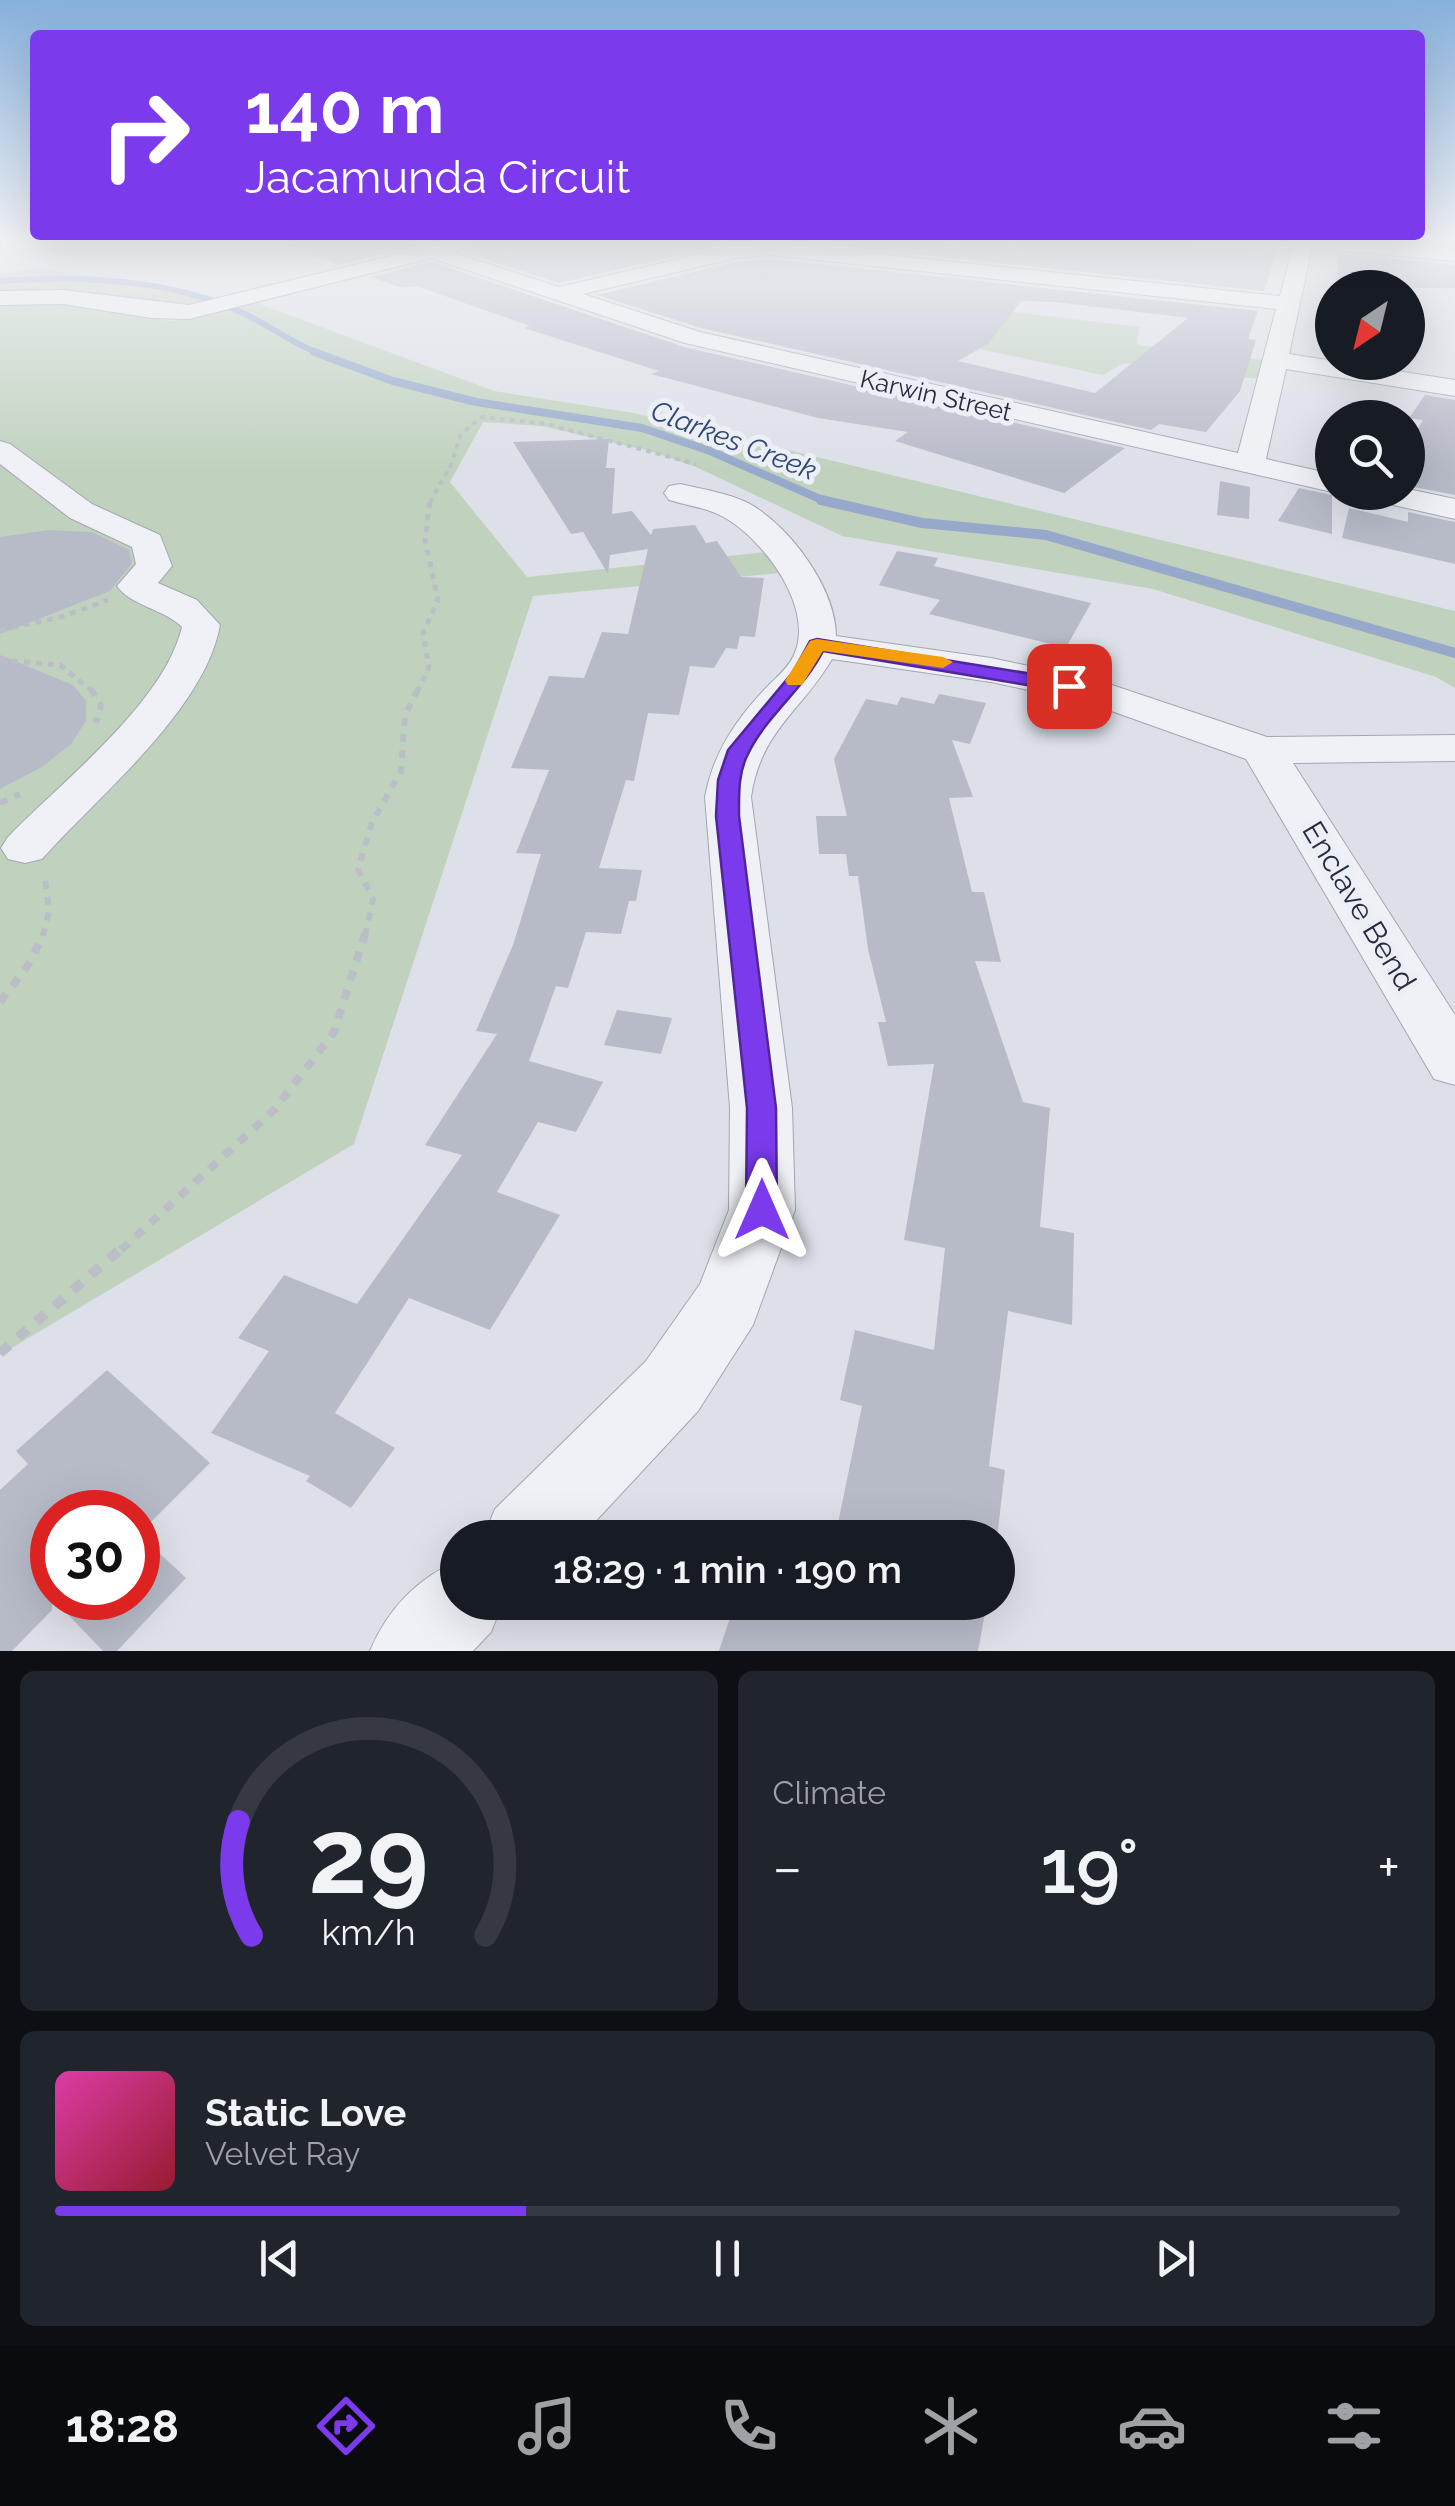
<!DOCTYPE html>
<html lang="en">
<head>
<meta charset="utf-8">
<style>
  :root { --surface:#171b24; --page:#20242c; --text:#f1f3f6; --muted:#9ea1a6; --line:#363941; --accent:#7c3aed }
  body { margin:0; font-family:Raleway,sans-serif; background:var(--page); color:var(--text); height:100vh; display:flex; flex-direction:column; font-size:38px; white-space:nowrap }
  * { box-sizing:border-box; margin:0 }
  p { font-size:32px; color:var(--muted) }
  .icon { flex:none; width:55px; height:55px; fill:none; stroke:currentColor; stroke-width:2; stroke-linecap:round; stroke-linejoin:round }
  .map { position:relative; height:1651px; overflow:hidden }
  .drawer { display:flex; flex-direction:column; gap:20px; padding:20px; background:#0d0f14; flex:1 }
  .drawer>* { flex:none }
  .top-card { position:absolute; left:30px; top:30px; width:1395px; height:210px; border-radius:10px; box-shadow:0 10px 40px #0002; background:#7c3aed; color:#fff; overflow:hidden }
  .needle { width:65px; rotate:215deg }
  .controls { position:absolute; left:1315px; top:270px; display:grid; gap:20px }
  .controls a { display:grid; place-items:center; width:110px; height:110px; border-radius:50%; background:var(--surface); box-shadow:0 10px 40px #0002; font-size:50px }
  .speed { position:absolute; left:30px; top:1490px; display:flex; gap:20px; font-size:50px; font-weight:700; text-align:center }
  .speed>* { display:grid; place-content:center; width:130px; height:130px; border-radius:50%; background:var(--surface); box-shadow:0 10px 40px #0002; line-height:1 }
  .speed .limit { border:15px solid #d22; background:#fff; color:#111 }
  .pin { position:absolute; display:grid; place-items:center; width:85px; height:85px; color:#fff; margin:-42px; border-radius:20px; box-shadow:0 5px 15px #0006 }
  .me { position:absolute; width:110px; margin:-55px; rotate:0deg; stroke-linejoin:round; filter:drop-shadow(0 0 8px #0008) }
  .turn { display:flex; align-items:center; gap:35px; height:210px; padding:0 50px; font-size:45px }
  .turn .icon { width:130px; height:130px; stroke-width:2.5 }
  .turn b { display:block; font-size:70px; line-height:85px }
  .big { font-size:75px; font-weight:600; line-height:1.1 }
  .drawer .widget { flex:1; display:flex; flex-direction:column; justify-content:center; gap:15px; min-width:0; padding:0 35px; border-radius:15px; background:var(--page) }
  .drawer .dial { align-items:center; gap:0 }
  .dial svg { height:260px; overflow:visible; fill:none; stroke:var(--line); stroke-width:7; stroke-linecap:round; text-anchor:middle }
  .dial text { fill:var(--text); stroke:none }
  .song { display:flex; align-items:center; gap:30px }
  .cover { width:120px; height:120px; border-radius:15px; background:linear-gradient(135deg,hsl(320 70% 55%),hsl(350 70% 35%)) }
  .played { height:10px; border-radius:5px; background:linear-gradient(90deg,var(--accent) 35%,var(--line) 35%) }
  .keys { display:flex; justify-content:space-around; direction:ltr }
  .heat { display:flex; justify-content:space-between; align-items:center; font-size:55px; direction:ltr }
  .drawer .tiles { flex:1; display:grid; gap:20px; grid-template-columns:1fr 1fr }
  .widget:last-child { grid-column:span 2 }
  .trip { position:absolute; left:440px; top:1520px; width:575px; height:100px; border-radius:50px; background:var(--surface); box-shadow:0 10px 40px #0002; font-weight:600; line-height:100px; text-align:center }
  .dock { display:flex; height:160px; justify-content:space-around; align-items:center; background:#090b0e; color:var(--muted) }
  .dock .icon { width:70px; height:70px }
  .dock .current { color:var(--accent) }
  .dock b { font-size:45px; color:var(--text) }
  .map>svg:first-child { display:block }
  .green { fill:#c0d2be }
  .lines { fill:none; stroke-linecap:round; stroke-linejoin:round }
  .stream-far2 { stroke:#96a9cb; stroke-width:6 }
  .stream-far1 { stroke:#96a9cb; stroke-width:8 }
  .stream { stroke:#96a9cb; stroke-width:10 }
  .building { fill:#b7bbc8; fill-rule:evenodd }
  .minor-casing { stroke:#a2a6b2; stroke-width:2 }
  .path-far5 { stroke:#bbbec6; stroke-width:2.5; stroke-dasharray:4 4; stroke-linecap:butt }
  .path-far4 { stroke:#bbbec6; stroke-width:4; stroke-dasharray:5 5; stroke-linecap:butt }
  .path-far3 { stroke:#bbbec6; stroke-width:5; stroke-dasharray:6 6; stroke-linecap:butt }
  .path-far2 { stroke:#bbbec6; stroke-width:6; stroke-dasharray:8 8; stroke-linecap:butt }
  .path-far1 { stroke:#bbbec6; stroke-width:8; stroke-dasharray:10 10; stroke-linecap:butt }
  .path { stroke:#bbbec6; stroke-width:10; stroke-dasharray:12 12; stroke-linecap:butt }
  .minor { fill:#f0f1f6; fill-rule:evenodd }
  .rail { stroke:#767d92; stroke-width:4; stroke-dasharray:2.5 5; stroke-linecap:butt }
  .route { fill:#7c3aed; stroke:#51269a; stroke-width:2.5 }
  .slow { fill:#f59e0b }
  .labels { text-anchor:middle; stroke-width:10; stroke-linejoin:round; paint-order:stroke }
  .far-street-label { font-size:25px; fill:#262c3f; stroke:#edeff6 }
  .far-water-label { font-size:28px; font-style:italic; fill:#2e4575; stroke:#edeff6 }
  .street-label { font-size:30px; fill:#262c3f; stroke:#edeff6 }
</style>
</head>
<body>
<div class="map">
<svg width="1455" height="1651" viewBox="0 0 1455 1651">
  <rect width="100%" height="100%" fill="#dde0e8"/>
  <g class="green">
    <path d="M 40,268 L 216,297 L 146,317 L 172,321 L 257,303 L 494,391 L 634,413 L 1455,611 L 1455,688 L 1436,677 L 1153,589 L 842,536 L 696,467 L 650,451 L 541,426 L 483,422 L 450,482 L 527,577 L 767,552 L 780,573 L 533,596 L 354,1144 L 0,1355 L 0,274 Z"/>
    <path d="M 795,286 L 1139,327 L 1137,345 L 1262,360 L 1260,379 L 1124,363 L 1103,375 L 746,300 Z"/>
  </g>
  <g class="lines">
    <path class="stream-far2" d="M 0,281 C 80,276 171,278 245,314 C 272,327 293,344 321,354"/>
    <path class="stream-far1" d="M 314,352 L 393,381 L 476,402 L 642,428 L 710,451 L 827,502"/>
    <path class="stream" d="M 821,500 L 922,523 L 1046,535 L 1455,653"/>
  </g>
  <g class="building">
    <path d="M 275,238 L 450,238 L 338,265 L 275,242 Z"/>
    <path d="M 466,238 L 882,238 L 960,245 L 967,239 L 1012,244 L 1019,238 L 1134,238 L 1277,251 L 1264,291 L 771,239 L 735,242 L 559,283 L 464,252 L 474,246 Z"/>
    <path d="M 1338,254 L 1455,265 L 1455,288 L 1336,288 Z"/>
    <path d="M 771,259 L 1258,311 L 1248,339 L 1256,340 L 1240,391 L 1206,432 L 1159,424 L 1151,430 L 701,328 L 597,295 L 737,262 ZM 1021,301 L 1055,302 L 1188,318 L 1095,393 L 958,361 L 988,344 Z"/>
    <path d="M 431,262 L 684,347 L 1125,448 L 1064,493 L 895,441 L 908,432 L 818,418 L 651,374 L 659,371 L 524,328 L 530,326 L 416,286 L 403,288 L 371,277 Z"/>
    <path d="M 1425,395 L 1455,400 L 1455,495 L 1408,486 L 1408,447 L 1423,420 L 1409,418 Z"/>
    <path d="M 609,439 L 606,468 L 615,468 L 612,514 L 632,511 L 651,535 L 653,529 L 695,525 L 706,543 L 717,541 L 741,577 L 764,578 L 755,637 L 740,636 L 737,649 L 726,648 L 714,668 L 690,666 L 679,715 L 648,713 L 634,781 L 626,780 L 599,868 L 642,870 L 636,901 L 629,901 L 621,934 L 586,932 L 568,988 L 556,986 L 529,1061 L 603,1082 L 576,1132 L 538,1122 L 497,1192 L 560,1215 L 490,1330 L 409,1298 L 335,1413 L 395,1448 L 351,1508 L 306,1481 L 310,1476 L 211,1433 L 269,1351 L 238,1338 L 284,1275 L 357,1304 L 462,1155 L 425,1145 L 497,1034 L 476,1031 L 513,945 L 541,854 L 516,853 L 549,770 L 511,768 L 549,676 L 584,678 L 602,632 L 628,634 L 648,549 L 610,555 L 608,574 L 583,532 L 571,534 L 513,442 Z"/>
    <path d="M 1220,481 L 1250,487 L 1249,519 L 1217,515 Z"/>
    <path d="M 1299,488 L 1332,495 L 1332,534 L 1278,521 Z"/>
    <path d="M 1349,508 L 1408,522 L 1408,512 L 1455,522 L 1455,564 L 1342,538 Z"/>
    <path d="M 48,530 L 92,532 L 129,550 L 132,563 L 110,591 L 0,634 L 0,537 Z"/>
    <path d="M 897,551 L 938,558 L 934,566 L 1091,603 L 1068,644 L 1055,645 L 929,614 L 940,600 L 879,585 Z"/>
    <path d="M 0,655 L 73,685 L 86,701 L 86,721 L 71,744 L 42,767 L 0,789 Z"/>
    <path d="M 939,694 L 986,703 L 970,744 L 952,740 L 973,797 L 949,798 L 972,892 L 984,892 L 1001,962 L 975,961 L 1023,1102 L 1050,1108 L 1040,1227 L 1074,1233 L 1072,1325 L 1008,1311 L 989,1466 L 1005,1470 L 997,1538 L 835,1538 L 862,1406 L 840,1400 L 855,1330 L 934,1350 L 945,1248 L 904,1240 L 934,1064 L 888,1066 L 878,1022 L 886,1022 L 868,949 L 858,876 L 849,876 L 846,854 L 819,854 L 816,816 L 847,816 L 834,759 L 866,699 L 897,705 L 901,697 L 934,704 Z"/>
    <path d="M 617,1010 L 672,1018 L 661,1054 L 604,1045 Z"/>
    <path d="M 107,1370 L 210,1463 L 139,1534 L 186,1578 L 117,1651 L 103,1651 L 52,1598 L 52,1610 L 12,1651 L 0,1651 L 0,1490 L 28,1464 L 16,1451 ZM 52,1512 L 138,1512 L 138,1598 L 52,1598 Z"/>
    <path d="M 735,1602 L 987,1602 L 978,1651 L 719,1651 Z"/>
  </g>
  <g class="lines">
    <defs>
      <g id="minor">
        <path d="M 1260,238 L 1331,238 L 1455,249 L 1455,261 L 1312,248 L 1289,354 L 1455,380 L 1455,396 L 1286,369 L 1266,459 L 1332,474 L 1332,492 L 685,343 L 431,258 L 189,319 L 151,318 L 63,304 L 0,305 L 0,291 L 63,290 L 189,305 L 461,239 L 471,245 L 454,253 L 559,287 L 736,246 L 771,243 L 1280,296 L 1293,246 ZM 771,255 L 1276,309 L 1238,453 L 700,332 L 583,294 L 736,258 Z"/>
        <path d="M 0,441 L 10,444 L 92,504 L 160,535 L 172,566 L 158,583 L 197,600 L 220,625 C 205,710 98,796 42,859 L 25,863 L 8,859 L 1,848 L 8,837 C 62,781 164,703 182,627 C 164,609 131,606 117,586 L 136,564 L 132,547 L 70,518 L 0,464 Z"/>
        <path d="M 680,484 C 702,489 728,493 748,503 C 789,525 836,588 836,636 L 991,658 L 1100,681 L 1267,737 L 1455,735 L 1455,761 L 1293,763 L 1455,1015 L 1455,1085 L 1434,1079 L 1246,759 L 1089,703 L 991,682 L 832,659 C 801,712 761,730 751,797 L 792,1108 L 795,1210 L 753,1325 L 698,1411 L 580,1538 L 483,1538 L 495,1509 L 646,1361 L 700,1284 L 729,1210 L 730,1108 L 705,797 C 713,754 734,722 764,690 C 774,679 788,669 794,655 C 815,609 765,542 727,519 C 710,508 688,506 669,500 L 664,493 L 669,486 Z"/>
        <path d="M 1408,489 L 1455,499 L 1455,519 L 1367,499 L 1363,492 L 1408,492 Z"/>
        <path d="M 458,1561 L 458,1602 L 503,1602 L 491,1632 L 473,1651 L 370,1651 C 387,1610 417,1578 458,1561 Z"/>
      </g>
    </defs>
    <use href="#minor" class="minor-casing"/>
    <path class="path-far5" d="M 753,279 L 800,292"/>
    <path class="path-far4" d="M 430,502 L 451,465 L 461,434 L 482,417 L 547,424 L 696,464"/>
    <g class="path-far3">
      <path d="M 0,630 L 61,617 L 108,600"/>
      <path d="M 0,660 L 60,665 L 93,692"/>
      <path d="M 417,692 L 429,667 L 423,633 L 438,600 L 425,540 L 430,500"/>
    </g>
    <g class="path-far2">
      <path d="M 91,689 L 101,706 L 96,723"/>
      <path d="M 0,803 L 20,794"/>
      <path d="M 43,936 L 49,911 L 45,878"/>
      <path d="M 365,936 L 373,899 L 358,869 L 372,823 L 401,771 L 405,715 L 418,689"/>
    </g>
    <g class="path-far1">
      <path d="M 0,1002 L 31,961 L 43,934"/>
      <path d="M 121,1250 L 275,1109 L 334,1032 L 365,934"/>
    </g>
    <path class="path" d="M 0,1353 L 123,1247"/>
    <use href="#minor" class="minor"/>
    <path class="rail" d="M 0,244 L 30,238"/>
  </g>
  <linearGradient id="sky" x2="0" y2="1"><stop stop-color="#87b0dc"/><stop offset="0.51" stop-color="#f0f1f5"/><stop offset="1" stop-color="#f0f1f5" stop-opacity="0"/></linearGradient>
  <rect width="1455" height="469" fill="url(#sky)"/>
  <path class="route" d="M 817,639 L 1069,680 L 1079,686 L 1069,692 L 823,651 C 804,689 766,716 748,754 C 738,773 739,795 739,816 L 776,1108 L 777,1210 L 773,1219 L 762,1223 L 750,1219 L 746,1210 L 747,1108 L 716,816 L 718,780 L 728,750 L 793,672 L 810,641 Z"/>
  <path class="slow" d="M 817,639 L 943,657 L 953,662 L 943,668 L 823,651 L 802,685 L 788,685 L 785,681 L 810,641 Z"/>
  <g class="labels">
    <g class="far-street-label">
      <text transform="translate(936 395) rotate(13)" y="9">Karwin Street</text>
    </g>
    <g class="far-water-label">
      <text transform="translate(734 440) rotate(21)" y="10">Clarkes Creek</text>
    </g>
    <g class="street-label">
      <text transform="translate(1359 906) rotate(59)" y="10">Enclave Bend</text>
    </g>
  </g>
</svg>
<div class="controls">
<a><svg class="needle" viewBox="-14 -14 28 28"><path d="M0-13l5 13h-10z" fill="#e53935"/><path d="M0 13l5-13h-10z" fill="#9ea1a6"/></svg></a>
<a><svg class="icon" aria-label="search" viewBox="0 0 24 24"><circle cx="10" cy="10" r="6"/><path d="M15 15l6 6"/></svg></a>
</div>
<div class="speed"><div class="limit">30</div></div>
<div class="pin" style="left:1069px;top:686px;background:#d93025"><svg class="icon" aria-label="arrive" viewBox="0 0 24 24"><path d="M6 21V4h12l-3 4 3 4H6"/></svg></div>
<svg class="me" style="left:762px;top:1210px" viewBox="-20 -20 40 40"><path d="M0-17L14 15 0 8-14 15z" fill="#7c3aed" stroke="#fff" stroke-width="4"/></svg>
<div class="trip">18:29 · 1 min · 190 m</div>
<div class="top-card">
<div class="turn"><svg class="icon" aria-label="right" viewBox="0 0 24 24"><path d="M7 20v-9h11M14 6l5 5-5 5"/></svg><div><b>140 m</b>Jacamunda Circuit</div></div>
</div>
</div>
<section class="drawer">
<div class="tiles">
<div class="widget dial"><svg viewBox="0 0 100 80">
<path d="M14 69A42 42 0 1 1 86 69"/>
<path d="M14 69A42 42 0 0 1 10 34" stroke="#7c3aed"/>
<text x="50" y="56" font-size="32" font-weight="700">29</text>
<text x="50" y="72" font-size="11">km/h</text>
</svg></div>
<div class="widget"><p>Climate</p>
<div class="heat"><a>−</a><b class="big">19°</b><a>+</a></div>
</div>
<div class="widget">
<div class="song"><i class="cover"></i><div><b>Static Love</b><p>Velvet Ray</p></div></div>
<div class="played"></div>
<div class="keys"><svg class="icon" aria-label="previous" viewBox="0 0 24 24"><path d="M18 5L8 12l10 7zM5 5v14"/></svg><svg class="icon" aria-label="pause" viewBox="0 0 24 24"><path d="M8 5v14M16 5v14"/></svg><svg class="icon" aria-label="next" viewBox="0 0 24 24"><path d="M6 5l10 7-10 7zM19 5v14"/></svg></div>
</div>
</div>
</section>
<nav class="dock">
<b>18:28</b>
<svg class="icon current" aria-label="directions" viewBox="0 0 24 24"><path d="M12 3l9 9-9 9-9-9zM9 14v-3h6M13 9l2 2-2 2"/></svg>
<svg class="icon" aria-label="music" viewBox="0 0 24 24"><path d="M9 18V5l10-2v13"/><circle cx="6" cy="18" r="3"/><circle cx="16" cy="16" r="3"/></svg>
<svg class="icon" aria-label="phone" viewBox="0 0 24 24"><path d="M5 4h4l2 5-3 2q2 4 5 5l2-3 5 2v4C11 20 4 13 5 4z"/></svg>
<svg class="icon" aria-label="climate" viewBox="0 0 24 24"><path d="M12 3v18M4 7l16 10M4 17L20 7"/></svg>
<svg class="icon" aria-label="car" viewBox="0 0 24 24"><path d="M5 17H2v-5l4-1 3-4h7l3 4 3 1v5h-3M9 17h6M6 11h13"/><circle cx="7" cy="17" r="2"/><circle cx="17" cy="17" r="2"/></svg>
<svg class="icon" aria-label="filters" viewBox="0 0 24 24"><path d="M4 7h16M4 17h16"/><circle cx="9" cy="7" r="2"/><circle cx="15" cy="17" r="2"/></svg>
</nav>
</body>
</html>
